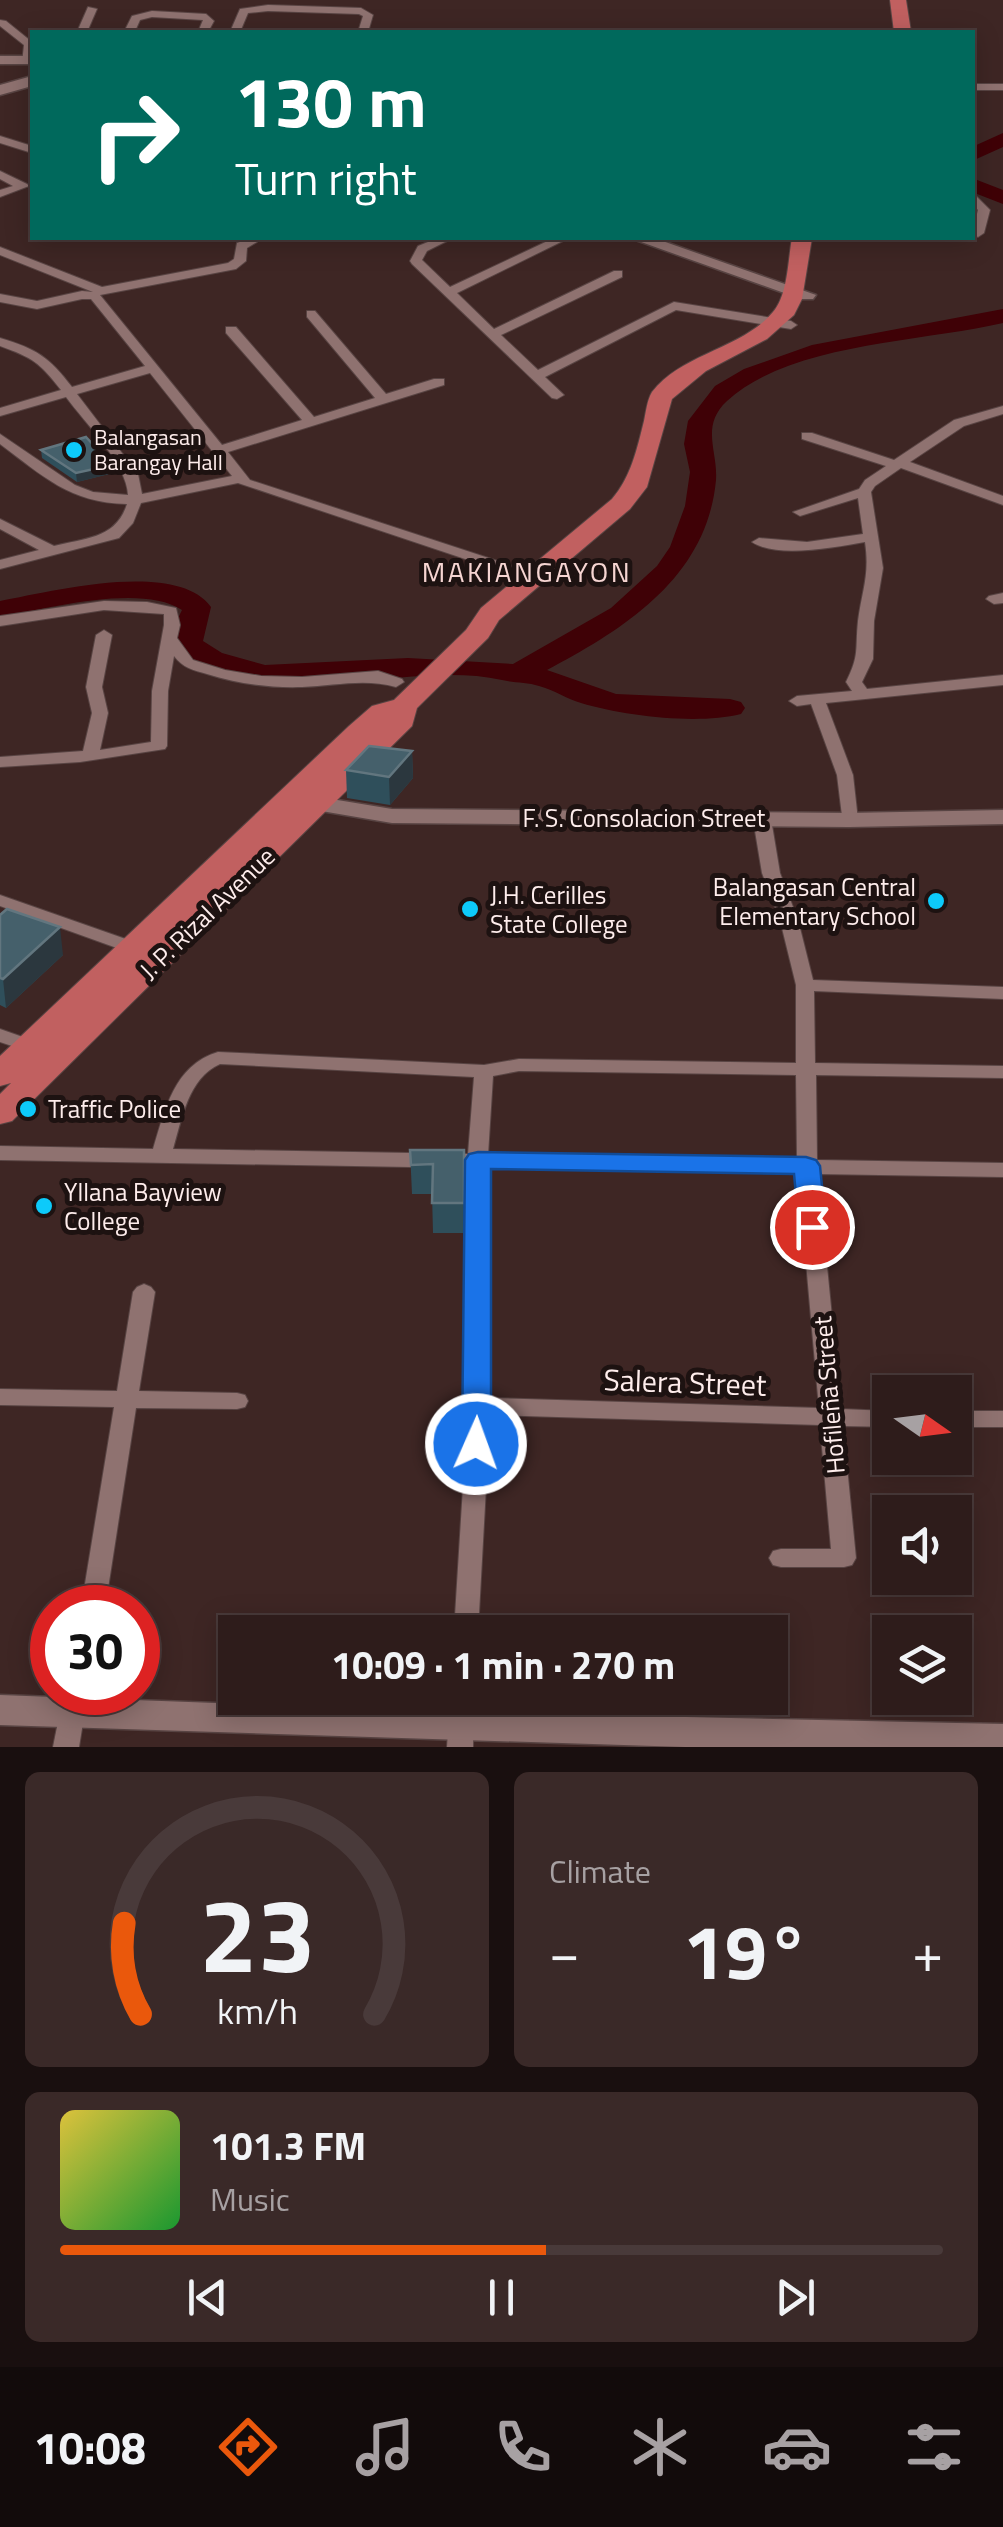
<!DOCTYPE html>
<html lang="en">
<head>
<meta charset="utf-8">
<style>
  :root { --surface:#2e1c1b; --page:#3a2928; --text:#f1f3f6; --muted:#a7a1a3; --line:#493a3a; --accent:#ea580c }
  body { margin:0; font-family:"Titillium Web",sans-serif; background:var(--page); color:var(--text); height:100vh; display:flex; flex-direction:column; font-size:38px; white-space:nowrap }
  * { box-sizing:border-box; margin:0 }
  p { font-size:32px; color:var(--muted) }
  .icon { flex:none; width:55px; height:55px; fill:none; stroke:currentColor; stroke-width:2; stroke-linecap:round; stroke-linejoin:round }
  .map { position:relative; height:1747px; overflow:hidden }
  .details { display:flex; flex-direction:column; gap:25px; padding:25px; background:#190f0f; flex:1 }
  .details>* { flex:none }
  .top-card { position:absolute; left:30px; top:30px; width:945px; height:210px; border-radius:0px; box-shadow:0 5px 25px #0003,0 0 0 2px var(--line); background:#00695c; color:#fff; overflow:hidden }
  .needle { width:65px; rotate:104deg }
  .controls { position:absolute; left:872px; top:1375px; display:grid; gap:20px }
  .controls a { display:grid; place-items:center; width:100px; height:100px; border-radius:0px; background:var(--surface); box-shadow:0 5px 25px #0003,0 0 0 2px var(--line); font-size:50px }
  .speed { position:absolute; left:30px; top:1585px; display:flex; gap:20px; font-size:50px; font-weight:700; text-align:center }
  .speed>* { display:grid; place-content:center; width:130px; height:130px; border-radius:50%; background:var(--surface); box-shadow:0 5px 25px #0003,0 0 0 2px var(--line); line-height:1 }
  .speed .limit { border:15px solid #d22; background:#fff; color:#111 }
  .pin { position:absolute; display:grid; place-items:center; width:85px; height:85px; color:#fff; margin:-42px; border:5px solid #fff; border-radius:50%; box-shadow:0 2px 10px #0007 }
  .me { position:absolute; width:110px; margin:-55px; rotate:2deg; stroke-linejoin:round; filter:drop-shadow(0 0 8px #0008) }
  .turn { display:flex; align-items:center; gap:35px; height:210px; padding:0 40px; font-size:45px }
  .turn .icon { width:130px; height:130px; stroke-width:2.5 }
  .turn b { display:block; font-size:70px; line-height:85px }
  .big { font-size:75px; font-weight:700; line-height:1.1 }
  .details .widget { flex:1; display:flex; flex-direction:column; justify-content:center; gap:15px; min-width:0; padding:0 35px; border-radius:15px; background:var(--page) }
  .details .dial { align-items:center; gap:0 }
  .dial svg { height:260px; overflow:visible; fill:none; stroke:var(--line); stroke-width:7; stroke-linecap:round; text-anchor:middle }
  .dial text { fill:var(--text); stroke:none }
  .song { display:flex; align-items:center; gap:30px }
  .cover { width:120px; height:120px; border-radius:15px; background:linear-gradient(135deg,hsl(50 70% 55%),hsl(130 70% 35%)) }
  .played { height:10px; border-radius:5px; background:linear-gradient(90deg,var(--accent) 55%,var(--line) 55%) }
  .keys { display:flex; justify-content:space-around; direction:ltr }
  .heat { display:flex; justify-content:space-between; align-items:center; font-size:55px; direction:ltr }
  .details .tiles { flex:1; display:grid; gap:25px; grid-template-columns:1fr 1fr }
  .widget:last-child { grid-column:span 2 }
  .trip { position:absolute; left:218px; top:1615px; width:570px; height:100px; border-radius:0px; background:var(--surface); box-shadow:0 5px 25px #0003,0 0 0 2px var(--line); font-weight:700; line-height:100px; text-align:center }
  .tab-bar { display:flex; height:160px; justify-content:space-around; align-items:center; background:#120b0b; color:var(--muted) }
  .tab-bar .icon { width:70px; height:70px }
  .tab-bar .active { color:var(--accent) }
  .tab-bar b { font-size:45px; color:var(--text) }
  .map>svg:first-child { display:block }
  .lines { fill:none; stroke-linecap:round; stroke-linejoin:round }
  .river { fill:#3f0106; fill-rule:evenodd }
  .street-casing { stroke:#584443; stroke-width:2 }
  .secondary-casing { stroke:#584443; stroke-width:3 }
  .primary-casing { stroke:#584443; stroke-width:2 }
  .street { fill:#8f7270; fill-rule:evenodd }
  .secondary { fill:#8f7270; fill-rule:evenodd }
  .primary { fill:#c16060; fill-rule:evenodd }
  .wall { fill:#2f4f5b }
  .shaded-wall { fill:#2b373e }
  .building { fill:#45606b; stroke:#62767f; stroke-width:2.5 }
  .route { fill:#1a73e8; stroke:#114b97; stroke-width:2.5 }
  .poi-dot { fill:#0dcafa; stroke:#1d1211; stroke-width:4 }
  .labels { text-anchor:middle; stroke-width:10; stroke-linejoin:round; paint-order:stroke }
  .far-poi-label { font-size:22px; fill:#feedec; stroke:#1d1211; text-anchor:start }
  .street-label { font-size:25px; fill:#feedec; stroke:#1d1211 }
  .poi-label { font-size:25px; fill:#feedec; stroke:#1d1211; text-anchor:start }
  .neighbourhood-label { font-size:28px; letter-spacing:2.5px; fill:#f6d5d2; stroke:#1d1211 }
  .near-street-label { font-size:30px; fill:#feedec; stroke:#1d1211 }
</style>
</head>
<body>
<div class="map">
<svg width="1003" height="1747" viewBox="0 0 1003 1747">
  <rect width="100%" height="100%" fill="#3e2624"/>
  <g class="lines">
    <g class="river">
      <path d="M 1003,133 L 1003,147 L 972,161 L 972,147 Z"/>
      <path d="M 972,178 L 1003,190 L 1003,204 L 972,192 Z"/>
      <path d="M 1003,309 L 1003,323 C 922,342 790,343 727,401 C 700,426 718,451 716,480 C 707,577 626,628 547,670 L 616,694 L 730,699 L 741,702 L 745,708 L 741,714 C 697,725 625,716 581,703 C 567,699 554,690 539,686 C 527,682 514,683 502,680 C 408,659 275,715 193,660 C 187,656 178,652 175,646 C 170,635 177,620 182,610 C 141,583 46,609 0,617 L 0,601 C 50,592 176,559 211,607 L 203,641 L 222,653 L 265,665 L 408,658 L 513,664 L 611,608 L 657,566 L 670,547 L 685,506 L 690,472 L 684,444 L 688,421 L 715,386 L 744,369 L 812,345 Z"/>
    </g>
    <defs>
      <g id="street">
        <path d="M 268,5 L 361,8 L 373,15 L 368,32 L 358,32 L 363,16 L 359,14 L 268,11 L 248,13 L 240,32 L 230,32 L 240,9 Z"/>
        <path d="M 88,7 L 97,9 L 87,32 L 77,32 Z"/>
        <path d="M 152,11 L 206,14 L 214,21 L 208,32 L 198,32 L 203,20 L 152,17 L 140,20 L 136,29 L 162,29 L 167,32 L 124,32 L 132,16 Z"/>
        <path d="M 0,20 L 6,21 L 32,42 L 30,63 L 22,63 L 24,45 L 0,26 Z"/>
        <rect x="972" y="84" width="31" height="6"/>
        <path d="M 0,136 L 32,146 L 32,153 L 0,143 Z"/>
        <path d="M 0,171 L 27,184 L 29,186 L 0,197 L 0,190 L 13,186 L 0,179 Z"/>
        <path d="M 972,192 L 990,210 L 984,233 L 978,237 L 972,234 L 978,210 L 972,203 Z"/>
        <path d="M 251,238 L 257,242 L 247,248 L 246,261 L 236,269 L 100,295 L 222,445 L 302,420 L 226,333 L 226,327 L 236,327 L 314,417 L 375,398 L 307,317 L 307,311 L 315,311 L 386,394 L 434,379 L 444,379 L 444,385 L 228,452 L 250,480 L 553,579 L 555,582 L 553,585 L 543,585 L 238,483 L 141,503 L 133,523 L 119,538 L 0,569 L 0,560 L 39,550 L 0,529 L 0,519 L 54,546 C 85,538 116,539 127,504 C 70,503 43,476 0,444 L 0,434 L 75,485 L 93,492 L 128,495 C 127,464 85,423 66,397 L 0,416 L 0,408 L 61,390 C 39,362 33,358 0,346 L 0,338 C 37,349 49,357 72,387 L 145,366 L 91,299 L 82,299 L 37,309 L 0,302 L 0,294 L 37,301 L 82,291 L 93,292 L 0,255 L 0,247 L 102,287 L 228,263 L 234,259 L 237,243 ZM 150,373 L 232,476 L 142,494 L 138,474 L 77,394 Z"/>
        <path d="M 438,238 L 453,238 L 427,251 L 422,260 L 450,287 L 554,238 L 569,238 L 457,293 L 494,329 L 614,271 L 622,271 L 622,277 L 501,335 L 538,370 L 674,302 L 791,321 L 797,325 L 791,329 L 676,310 L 545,377 L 564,395 L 557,399 L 552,398 L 412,264 L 410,261 L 418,246 Z"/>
        <path d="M 1003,406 L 1003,414 L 964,426 L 910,462 L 1003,496 L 1003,505 L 901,468 L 875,486 L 871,492 L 883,568 L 874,621 L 873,659 L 862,682 L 867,689 L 1003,675 L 1003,685 L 826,703 L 853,775 L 858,820 L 849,825 L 843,824 L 837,775 L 811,704 L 797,706 L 789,701 L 797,696 L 852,691 L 846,682 C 860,654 855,650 858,621 C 862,590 870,575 865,542 C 835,547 777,559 752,542 L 759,538 L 807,542 L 863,534 L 858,498 L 800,516 L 793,512 L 859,489 L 865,480 L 886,466 L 802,439 L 802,433 L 812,433 L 894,460 L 954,420 Z"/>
        <path d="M 1003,593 L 1003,603 L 994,604 L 986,599 L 989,596 Z"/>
        <path d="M 104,601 L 147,602 L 176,608 L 180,625 L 177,638 L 193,660 L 225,670 L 261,676 L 302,677 L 378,671 L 402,679 L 404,682 L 396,687 C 364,678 334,686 302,687 C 270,688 238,684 207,674 C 193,670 183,668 174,656 L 168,691 L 167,746 L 165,749 L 80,762 L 0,767 L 0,757 L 83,751 L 92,713 L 86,687 L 96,635 L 104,630 L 112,635 L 102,687 L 108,713 L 100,750 L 151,742 L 152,691 L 164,625 L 164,614 L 104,610 L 0,626 L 0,616 Z"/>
        <path d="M 762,814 L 771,819 L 780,873 L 798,920 L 813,980 L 1003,987 L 1003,999 L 814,991 L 815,1063 L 1003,1066 L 1003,1078 L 816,1075 L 817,1160 L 1003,1163 L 1003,1177 L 818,1174 L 841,1409 L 890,1411 L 890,1427 L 843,1426 L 856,1558 L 852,1565 L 844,1567 L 781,1567 L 773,1565 L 769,1558 L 773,1551 L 781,1549 L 831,1549 L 820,1425 L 490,1415 L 478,1632 L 454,1632 L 468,1406 L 468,1168 L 0,1160 L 0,1146 L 153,1149 C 165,1110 174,1065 218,1052 L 484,1065 L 519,1059 L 796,1063 L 796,985 L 780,920 L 762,873 L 753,819 ZM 220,1064 L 474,1077 L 468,1154 L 173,1149 C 182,1119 188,1078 220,1064 ZM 519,1071 L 796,1075 L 797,1160 L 488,1155 L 493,1076 ZM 488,1168 L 798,1173 L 819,1408 L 490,1398 Z"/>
        <path d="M 0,895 L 140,944 L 143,948 L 140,952 L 128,952 L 0,906 Z"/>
        <path d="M 0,1029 L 37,1042 L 40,1046 L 30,1052 L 0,1042 Z"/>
        <path d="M 144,1284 L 151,1287 L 155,1292 L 139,1391 L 237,1393 L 245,1395 L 248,1401 L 245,1407 L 237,1409 L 136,1408 L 105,1608 L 81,1608 L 114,1407 L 0,1405 L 0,1389 L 117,1391 L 133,1292 L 137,1287 Z"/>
        <rect x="955" y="1411" width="48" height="16"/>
        <path d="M 64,1692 L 88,1692 L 79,1747 L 53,1747 Z"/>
        <path d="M 450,1698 L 474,1698 L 473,1747 L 447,1747 Z"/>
      </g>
      <g id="secondary">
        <rect x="0" y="56" width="32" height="8"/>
        <path d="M 32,76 L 32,86 L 0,95 L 0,85 Z"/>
        <path d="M 630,238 L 654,238 L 816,295 L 813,299 L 801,299 Z"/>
        <path d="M 295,793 L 392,809 L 849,813 L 1003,810 L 1003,824 L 849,827 L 392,823 L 286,805 L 283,800 Z"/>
        <path d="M 0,1695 L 461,1712 L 1003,1724 L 1003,1747 L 685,1747 L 0,1725 Z"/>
      </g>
      <g id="primary">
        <path d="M 890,0 L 906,0 L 911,32 L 894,32 Z"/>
        <path d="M 792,238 L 812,238 L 802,299 L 794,315 L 767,339 L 706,371 L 672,399 L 647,487 L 630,509 L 499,620 L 488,638 L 417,708 L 412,726 L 12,1121 L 0,1124 L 0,1094 L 11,1083 L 0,1086 L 0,1056 L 349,726 L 372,706 L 394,700 L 466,630 L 481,608 L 612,499 C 631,477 637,449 644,421 C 646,412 647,400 652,392 C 682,353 742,349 773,312 C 788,295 788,259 792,238 Z"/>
      </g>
    </defs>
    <use href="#street" class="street-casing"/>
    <use href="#secondary" class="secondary-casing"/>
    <use href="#primary" class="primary-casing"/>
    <use href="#street" class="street"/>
    <use href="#secondary" class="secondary"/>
    <use href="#primary" class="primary"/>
  </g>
  <g class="wall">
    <path d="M 41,450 L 113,473 L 77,482 L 42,458 Z"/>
    <path d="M 412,751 L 413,778 L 390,805 L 347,798 L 346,770 Z"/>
    <path d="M 0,915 L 63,955 L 6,1008 L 0,1005 Z"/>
    <path d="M 410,1150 L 464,1150 L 464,1233 L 433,1233 L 432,1194 L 412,1194 Z"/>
  </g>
  <g class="shaded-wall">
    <path d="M 112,465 L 113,473 L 77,482 L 76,473 Z"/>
    <path d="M 412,751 L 413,778 L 390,805 L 389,777 Z"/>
    <path d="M 60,927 L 63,955 L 6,1008 L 3,979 Z"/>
  </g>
  <g class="building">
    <path d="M 86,437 L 112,465 L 76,473 L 41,450 Z"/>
    <path d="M 369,746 L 412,751 L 389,777 L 346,770 Z"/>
    <path d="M 7,909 L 60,927 L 3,979 L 0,978 L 0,915 Z"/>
    <path d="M 410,1150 L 464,1150 L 464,1203 L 432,1203 L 433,1164 L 411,1165 Z"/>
  </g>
  <path class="route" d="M 478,1152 L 806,1157 L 816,1160 L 820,1166 L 826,1227 L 822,1234 L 803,1234 L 799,1227 L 794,1174 L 491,1169 L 491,1444 L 487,1452 L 476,1455 L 466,1452 L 462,1444 L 465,1160 L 469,1154 Z"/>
  <g class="poi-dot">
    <circle cx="74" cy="450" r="10"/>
    <circle cx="936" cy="901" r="10"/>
    <circle cx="470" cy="909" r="10"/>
    <circle cx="28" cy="1109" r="10"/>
    <circle cx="44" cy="1206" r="10"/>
  </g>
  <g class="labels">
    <g class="far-poi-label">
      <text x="94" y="445">Balangasan<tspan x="94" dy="25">Barangay Hall</tspan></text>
    </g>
    <g class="street-label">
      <text x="644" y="827">F. S. Consolacion Street</text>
      <text transform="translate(207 913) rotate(-44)" y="9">J. P. Rizal Avenue</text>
      <text transform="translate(829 1395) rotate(-95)" y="9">Hofileña Street</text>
    </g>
    <g class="poi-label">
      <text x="916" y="896" text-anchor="end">Balangasan Central<tspan x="916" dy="29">Elementary School</tspan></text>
      <text x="490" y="904">J.H. Cerilles<tspan x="490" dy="29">State College</tspan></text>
      <text x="48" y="1118">Traffic Police</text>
      <text x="64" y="1201">Yllana Bayview<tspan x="64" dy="29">College</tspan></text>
    </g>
    <g class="neighbourhood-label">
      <text x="527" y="582">MAKIANGAYON</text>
    </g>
    <g class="near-street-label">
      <text transform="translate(685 1383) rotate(2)" y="10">Salera Street</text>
    </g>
  </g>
</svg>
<div class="controls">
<a><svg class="needle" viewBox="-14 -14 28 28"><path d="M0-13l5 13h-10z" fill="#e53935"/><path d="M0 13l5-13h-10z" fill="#a7a1a3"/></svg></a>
<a><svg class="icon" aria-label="sound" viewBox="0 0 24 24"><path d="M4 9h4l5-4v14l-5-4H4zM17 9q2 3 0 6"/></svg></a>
<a><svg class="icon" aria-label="layers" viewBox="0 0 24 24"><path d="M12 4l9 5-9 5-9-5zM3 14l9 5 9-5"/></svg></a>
</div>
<div class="speed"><div class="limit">30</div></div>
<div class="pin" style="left:812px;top:1227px;background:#d93025"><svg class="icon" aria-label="arrive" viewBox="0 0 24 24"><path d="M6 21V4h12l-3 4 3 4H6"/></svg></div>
<svg class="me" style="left:476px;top:1444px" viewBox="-20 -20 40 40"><circle r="17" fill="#1a73e8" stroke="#fff" stroke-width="3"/><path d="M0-11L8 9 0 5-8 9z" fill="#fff"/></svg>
<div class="trip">10:09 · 1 min · 270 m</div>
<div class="top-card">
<div class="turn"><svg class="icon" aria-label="right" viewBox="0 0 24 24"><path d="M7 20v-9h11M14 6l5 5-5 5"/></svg><div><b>130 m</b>Turn right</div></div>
</div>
</div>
<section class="details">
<div class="tiles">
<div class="widget dial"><svg viewBox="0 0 100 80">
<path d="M14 69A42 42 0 1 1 86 69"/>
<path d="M14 69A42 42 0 0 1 9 41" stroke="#ea580c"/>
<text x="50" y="56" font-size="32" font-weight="700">23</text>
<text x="50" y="72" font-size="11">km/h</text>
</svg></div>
<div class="widget"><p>Climate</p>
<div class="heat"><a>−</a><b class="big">19°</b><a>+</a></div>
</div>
<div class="widget">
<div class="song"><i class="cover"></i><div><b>101.3 FM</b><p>Music</p></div></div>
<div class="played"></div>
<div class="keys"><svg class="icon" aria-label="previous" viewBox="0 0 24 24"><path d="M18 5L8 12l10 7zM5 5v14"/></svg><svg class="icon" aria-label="pause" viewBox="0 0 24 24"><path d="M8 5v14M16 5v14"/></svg><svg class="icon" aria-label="next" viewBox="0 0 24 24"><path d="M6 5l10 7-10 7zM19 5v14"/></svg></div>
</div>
</div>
</section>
<nav class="tab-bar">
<b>10:08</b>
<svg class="icon active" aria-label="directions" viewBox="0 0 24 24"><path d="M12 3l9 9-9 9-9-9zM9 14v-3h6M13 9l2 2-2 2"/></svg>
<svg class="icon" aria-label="music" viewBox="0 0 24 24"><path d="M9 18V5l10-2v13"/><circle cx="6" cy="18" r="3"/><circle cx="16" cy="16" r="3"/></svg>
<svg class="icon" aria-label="phone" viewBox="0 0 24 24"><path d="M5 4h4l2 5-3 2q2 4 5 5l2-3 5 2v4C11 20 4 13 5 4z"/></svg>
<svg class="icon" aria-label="climate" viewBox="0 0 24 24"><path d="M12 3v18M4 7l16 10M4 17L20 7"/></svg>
<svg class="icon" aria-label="car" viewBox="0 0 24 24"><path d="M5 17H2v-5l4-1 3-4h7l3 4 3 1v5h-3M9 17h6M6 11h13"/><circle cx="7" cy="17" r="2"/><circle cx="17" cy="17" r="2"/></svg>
<svg class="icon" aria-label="filters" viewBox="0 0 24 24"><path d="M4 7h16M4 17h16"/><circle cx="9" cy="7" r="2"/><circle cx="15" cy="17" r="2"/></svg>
</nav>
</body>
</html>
